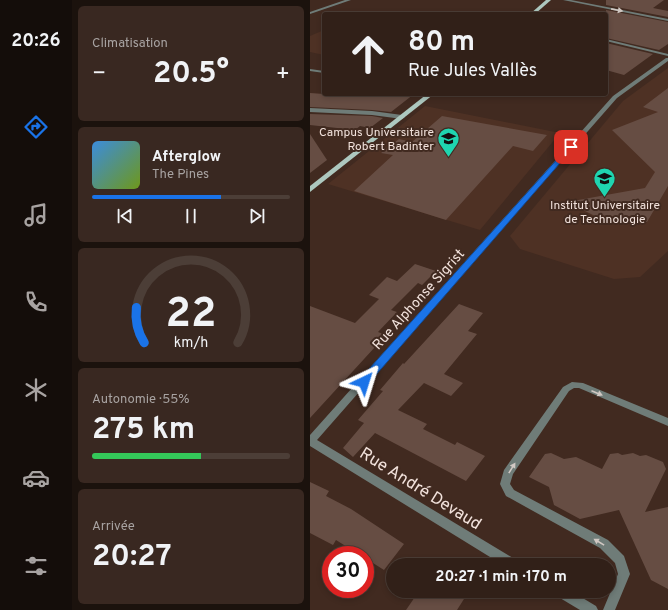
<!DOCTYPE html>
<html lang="fr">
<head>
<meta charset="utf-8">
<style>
  :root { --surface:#312018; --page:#392821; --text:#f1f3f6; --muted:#a8a3a2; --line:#4c3e37; --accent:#1a73e8 }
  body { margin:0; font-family:Overpass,sans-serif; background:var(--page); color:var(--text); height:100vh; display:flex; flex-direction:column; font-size:15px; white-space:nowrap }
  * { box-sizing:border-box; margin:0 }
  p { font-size:13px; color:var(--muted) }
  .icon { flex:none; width:22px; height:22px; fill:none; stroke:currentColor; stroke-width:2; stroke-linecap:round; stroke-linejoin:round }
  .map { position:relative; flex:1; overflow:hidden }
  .side { display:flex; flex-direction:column; gap:6px; padding:6px; background:#1b120d; width:238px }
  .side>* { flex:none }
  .hud { position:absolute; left:12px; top:12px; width:286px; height:84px; border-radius:4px; box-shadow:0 2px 6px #0003,0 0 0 1px var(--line); background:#312018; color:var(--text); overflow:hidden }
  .speed { position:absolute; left:12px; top:546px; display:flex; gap:8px; font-size:20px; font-weight:700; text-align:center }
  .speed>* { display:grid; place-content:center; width:52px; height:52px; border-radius:50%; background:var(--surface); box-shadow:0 2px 6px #0003,0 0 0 1px var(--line); line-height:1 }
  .speed .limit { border:6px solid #d22; background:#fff; color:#111 }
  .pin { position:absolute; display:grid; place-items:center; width:34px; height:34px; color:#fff; margin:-17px; border-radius:8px; box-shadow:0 2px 6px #0006 }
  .me { position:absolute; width:44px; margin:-22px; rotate:41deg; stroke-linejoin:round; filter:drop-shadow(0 0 3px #0008) }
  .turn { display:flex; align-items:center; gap:14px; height:84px; padding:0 20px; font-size:18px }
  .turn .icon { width:52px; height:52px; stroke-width:2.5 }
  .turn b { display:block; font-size:28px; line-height:34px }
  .big { font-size:30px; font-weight:700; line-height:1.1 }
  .side .card { flex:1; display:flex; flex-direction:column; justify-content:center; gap:6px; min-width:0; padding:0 14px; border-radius:6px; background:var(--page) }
  .side .dial { align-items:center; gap:0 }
  .dial svg { height:104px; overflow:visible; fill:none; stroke:var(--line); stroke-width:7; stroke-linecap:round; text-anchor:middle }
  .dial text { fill:var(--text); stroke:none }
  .song { display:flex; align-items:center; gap:12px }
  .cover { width:48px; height:48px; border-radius:6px; background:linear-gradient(135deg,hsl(210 70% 55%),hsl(80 70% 35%)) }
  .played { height:4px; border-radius:2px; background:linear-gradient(90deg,var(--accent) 65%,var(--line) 65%) }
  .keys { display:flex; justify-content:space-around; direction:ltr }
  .heat { display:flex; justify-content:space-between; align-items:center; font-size:22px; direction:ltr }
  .charge { height:6px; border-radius:3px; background:linear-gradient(90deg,#34c759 55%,var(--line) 0) }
  .trip { position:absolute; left:76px; top:558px; width:230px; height:40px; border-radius:20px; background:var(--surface); box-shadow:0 2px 6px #0003,0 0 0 1px var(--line); font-weight:700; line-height:40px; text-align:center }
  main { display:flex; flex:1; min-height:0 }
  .dock { display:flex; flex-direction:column; width:72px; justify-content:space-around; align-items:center; background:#140d0a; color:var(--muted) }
  .dock .icon { width:28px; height:28px }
  .dock .on { color:var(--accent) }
  .dock b { font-size:18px; color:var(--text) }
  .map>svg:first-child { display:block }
  .built { fill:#4e3124 }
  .building { fill:#664d43 }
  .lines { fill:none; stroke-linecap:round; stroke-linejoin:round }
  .minor { fill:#6f7c78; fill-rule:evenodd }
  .primary { fill:#adc8bf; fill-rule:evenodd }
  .oneway { fill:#d1c8c3 }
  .route { fill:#1a73e8; stroke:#114b97 }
  .labels { text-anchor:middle; stroke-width:4; stroke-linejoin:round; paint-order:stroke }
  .far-poi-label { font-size:12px; fill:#f2e2dc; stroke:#412a20; text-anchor:end }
  .street-label { font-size:14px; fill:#f2e2dc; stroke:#412a20 }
  .near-street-label { font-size:17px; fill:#f2e2dc; stroke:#412a20 }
</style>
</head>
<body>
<main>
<nav class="dock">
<b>20:26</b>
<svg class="icon on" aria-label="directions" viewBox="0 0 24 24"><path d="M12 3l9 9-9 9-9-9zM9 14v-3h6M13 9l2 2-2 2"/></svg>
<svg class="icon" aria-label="music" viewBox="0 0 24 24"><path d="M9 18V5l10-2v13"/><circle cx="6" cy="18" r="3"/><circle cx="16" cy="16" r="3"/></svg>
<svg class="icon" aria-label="phone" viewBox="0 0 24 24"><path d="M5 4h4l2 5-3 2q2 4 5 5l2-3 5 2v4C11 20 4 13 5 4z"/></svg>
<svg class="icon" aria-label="climate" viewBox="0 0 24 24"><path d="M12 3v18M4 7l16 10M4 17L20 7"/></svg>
<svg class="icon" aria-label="car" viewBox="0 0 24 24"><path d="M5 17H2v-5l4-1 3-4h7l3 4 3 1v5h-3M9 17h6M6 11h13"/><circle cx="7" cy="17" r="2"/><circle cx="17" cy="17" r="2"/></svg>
<svg class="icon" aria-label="filters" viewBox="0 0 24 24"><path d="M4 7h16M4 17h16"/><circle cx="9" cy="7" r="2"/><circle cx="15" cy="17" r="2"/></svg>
</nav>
<section class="side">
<div class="card"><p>Climatisation</p>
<div class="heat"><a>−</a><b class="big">20.5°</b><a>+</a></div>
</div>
<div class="card">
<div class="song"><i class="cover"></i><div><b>Afterglow</b><p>The Pines</p></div></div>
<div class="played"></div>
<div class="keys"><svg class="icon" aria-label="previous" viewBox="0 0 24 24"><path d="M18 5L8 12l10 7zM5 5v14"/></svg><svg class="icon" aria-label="pause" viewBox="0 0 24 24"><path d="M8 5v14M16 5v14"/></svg><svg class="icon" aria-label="next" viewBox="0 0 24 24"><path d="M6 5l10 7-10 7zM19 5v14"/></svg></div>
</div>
<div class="card dial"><svg viewBox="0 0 100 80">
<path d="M14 69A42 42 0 1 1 86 69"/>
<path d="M14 69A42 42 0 0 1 8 42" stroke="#1a73e8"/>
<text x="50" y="56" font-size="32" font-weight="700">22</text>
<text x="50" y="72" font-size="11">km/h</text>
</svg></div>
<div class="card"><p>Autonomie · 55%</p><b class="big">275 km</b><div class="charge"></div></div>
<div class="card"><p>Arrivée</p><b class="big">20:27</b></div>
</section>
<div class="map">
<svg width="358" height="610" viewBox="0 0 358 610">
  <rect width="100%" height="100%" fill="#412a20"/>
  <g class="built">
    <path d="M 14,30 L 14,55 L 0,52 L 0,36 Z"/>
    <path d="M 358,68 L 358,251 L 330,277 L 304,279 L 210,249 L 200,236 L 313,101 Z"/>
    <path d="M 115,106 L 250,133 L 170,230 L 18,184 Z"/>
  </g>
  <g class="building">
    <path d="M 296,0 L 354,0 L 343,8 L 358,11 L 358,17 L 296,5 Z"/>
    <path d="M 296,10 L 358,22 L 358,44 L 349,50 L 296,38 Z"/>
    <path d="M 296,43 L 343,54 L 314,75 L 296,70 Z"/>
    <path d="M 358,88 L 358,186 L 337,222 L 317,223 L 291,219 L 257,202 L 335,188 L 345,172 L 302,130 L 348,112 L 333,107 Z"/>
    <path d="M 0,93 L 14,94 L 104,94 L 81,112 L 62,110 L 0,107 Z"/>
    <path d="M 0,114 L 62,116 L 73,118 L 60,128 L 50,126 L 45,130 L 0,125 Z"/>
    <path d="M 132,116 L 237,135 L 223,151 L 203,146 L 136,220 L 44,191 L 83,155 L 71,153 L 89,139 L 102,142 Z"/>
    <path d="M 0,134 L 17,160 L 0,173 Z"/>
    <path d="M 105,264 L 126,271 L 112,285 L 108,283 L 81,310 L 87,312 L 68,332 L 76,335 L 0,418 L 0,306 L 45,323 L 69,299 L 59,295 L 77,277 L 87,281 Z"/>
    <path d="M 149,304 L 173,313 L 158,331 L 167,334 L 134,374 L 153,383 L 141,396 L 114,383 L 88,410 L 117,424 L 113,429 L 145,445 L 147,442 L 175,456 L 156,481 L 65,433 L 43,457 L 33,448 L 54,423 L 48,420 L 73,391 L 70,390 L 93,363 L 94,364 Z"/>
    <path d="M 241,453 L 254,459 L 266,457 L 292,469 L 300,454 L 308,453 L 312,455 L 323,453 L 330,456 L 336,455 L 353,462 L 356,469 L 335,512 L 358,507 L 358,589 L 341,580 L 309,510 L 270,519 L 244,505 L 239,487 L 219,477 L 235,454 Z"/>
    <path d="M 0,482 L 19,491 L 16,496 L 41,509 L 94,544 L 74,570 L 55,558 L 55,555 L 50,555 L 26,540 L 23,545 L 0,533 Z"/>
    <path d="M 109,591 L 159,591 L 147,610 L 96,610 Z"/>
  </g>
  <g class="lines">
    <g class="minor">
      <path d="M 35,0 L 41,0 L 0,14 L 0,12 Z"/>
      <path d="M 253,0 L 261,0 L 358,19 L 358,21 Z"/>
      <path d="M 296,39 L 358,54 L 358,56 L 296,41 Z"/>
      <path d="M 356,58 L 358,58 L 358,61 L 307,98 L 7,440 L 208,561 L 210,565 L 193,565 L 0,446 L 0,435 L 303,96 Z"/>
      <path d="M 0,69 L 14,71 L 14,73 L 0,71 Z"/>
      <path d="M 0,108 L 62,111 L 92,115 L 95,117 L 92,119 L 62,115 L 0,112 Z"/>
      <path d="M 262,382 L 273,383 L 358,418 L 358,426 L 269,388 L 264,388 L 259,391 L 203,474 L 200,484 L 204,490 L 298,540 L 314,556 L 320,574 L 305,610 L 293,610 L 308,574 L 305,563 L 290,548 L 196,496 L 190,484 L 194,470 L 253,387 Z"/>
      <path d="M 243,591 L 261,591 L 286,606 L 288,610 L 270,610 L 245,595 Z"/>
    </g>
    <g class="primary">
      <path d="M 236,0 L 241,0 L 225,14 L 220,14 Z"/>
      <path d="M 117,94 L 124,94 L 0,192 L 0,186 Z"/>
    </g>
  </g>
  <defs><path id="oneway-solid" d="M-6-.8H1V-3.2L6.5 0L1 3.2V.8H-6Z"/></defs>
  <g class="oneway">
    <use href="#oneway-solid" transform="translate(307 10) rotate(11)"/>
    <use href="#oneway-solid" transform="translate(287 393) rotate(23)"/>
    <use href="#oneway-solid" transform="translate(202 468) rotate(-58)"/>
    <use href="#oneway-solid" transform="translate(289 542) rotate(-149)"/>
  </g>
  <path class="route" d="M 261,145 L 264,147 L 263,148 L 58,384 L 50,384 L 49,382 L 50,379 L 259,146 Z"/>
  <defs>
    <symbol id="university-pin" viewBox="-11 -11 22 30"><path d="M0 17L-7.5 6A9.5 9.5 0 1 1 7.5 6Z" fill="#1fd5b0" stroke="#412a20"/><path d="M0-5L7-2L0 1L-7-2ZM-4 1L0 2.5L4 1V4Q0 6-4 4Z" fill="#111"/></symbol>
  </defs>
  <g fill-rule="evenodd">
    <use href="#university-pin" x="126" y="126" width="25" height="34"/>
    <use href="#university-pin" x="282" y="166" width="25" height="34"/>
  </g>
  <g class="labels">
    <g class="far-poi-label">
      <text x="124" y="136">Campus Universitaire<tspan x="124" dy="14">Robert Badinter</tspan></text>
      <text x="295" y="209" text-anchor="middle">Institut Universitaire<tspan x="295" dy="14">de Technologie</tspan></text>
    </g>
    <g class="street-label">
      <text transform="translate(108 299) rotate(-48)" y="5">Rue Alphonse Sigrist</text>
    </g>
    <g class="near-street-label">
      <text transform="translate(111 488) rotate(32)" y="6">Rue André Devaud</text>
    </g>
  </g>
</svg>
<div class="speed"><div class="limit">30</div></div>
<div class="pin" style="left:261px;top:147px;background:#d93025"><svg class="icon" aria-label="arrive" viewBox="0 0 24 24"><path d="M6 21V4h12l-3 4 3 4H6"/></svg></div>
<svg class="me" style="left:54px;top:382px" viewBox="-20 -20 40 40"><path d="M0-17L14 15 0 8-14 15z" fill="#1a73e8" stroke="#fff" stroke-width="4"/></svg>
<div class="trip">20:27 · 1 min · 170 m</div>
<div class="hud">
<div class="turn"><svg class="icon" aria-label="ahead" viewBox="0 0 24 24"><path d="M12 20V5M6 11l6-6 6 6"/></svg><div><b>80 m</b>Rue Jules Vallès</div></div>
</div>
</div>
</main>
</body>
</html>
